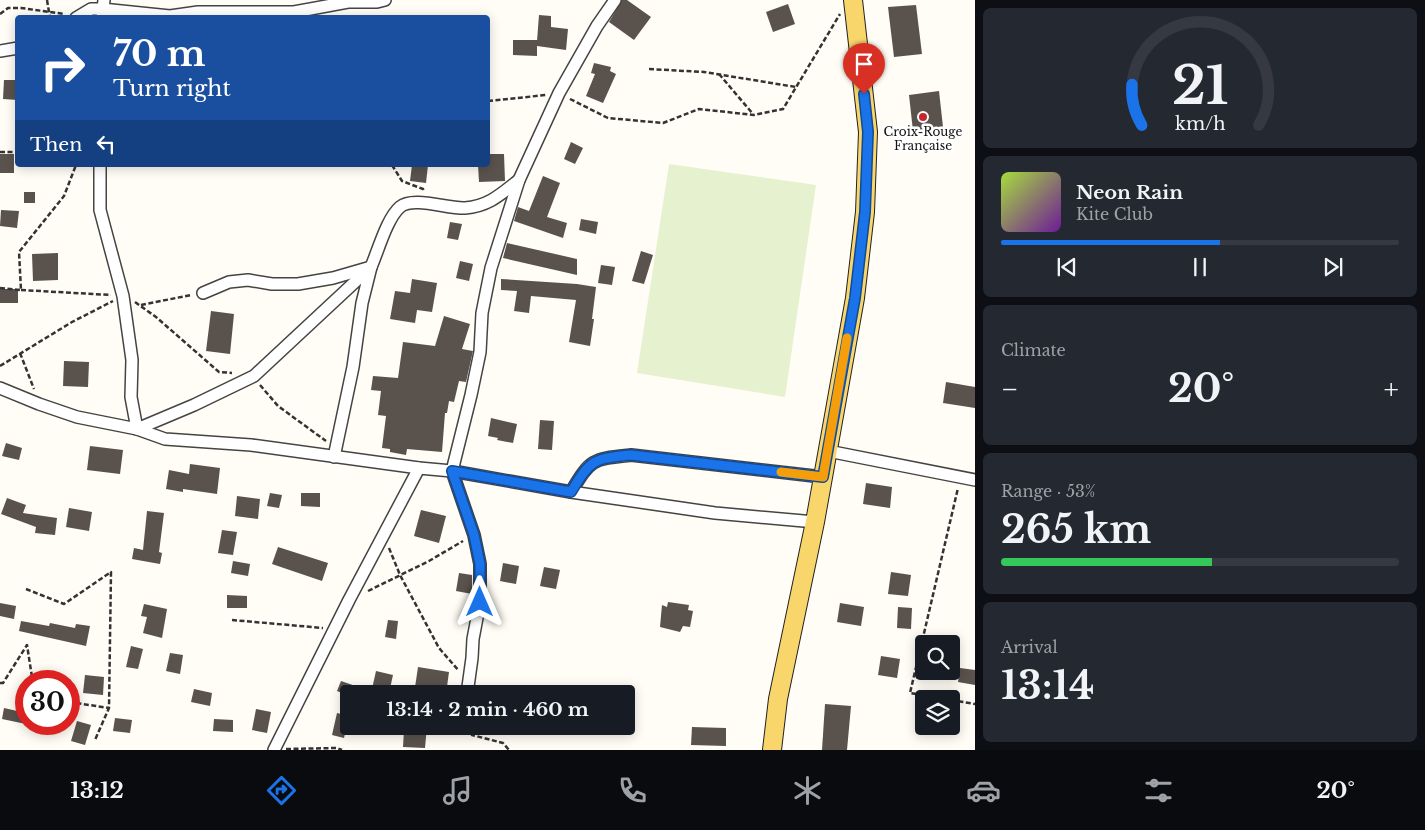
<!DOCTYPE html>
<html lang="en">
<head>
<meta charset="utf-8">
<style>
  :root { --surface:#171b24; --page:#242831; --text:#f1f3f6; --muted:#9ea1a6; --line:#363941; --accent:#1a73e8 }
  body { margin:0; font-family:"Libre Baskerville",serif; background:var(--page); color:var(--text); height:100vh; display:flex; flex-direction:column; font-size:19px; white-space:nowrap }
  * { box-sizing:border-box; margin:0 }
  p { font-size:16px; color:var(--muted) }
  .icon { flex:none; width:28px; height:28px; fill:none; stroke:currentColor; stroke-width:2; stroke-linecap:round; stroke-linejoin:round }
  .map { position:relative; flex:1; overflow:hidden }
  .drawer { display:flex; flex-direction:column; gap:8px; padding:8px; background:#0d0f14; width:450px }
  .drawer>* { flex:none }
  .banner { position:absolute; left:15px; top:15px; width:475px; height:152px; border-radius:5px; box-shadow:0 2px 12px #0003; background:#1a4fa0; color:#fff; overflow:hidden }
  .buttons { position:absolute; left:915px; top:635px; display:grid; gap:10px }
  .buttons a { display:grid; place-items:center; width:45px; height:45px; border-radius:5px; background:var(--surface); box-shadow:0 2px 12px #0003; font-size:25px }
  .speed { position:absolute; left:15px; top:670px; display:flex; gap:10px; font-size:25px; font-weight:700; text-align:center }
  .speed>* { display:grid; place-content:center; width:65px; height:65px; border-radius:50%; background:var(--surface); box-shadow:0 2px 12px #0003; line-height:1 }
  .speed .limit { border:8px solid #d22; background:#fff; color:#111 }
  .pin { position:absolute; display:grid; place-items:center; width:42px; height:42px; color:#fff; margin:-51px -21px; border-radius:50% 50% 50% 0; rotate:-45deg; box-shadow:0 0 5px #0007 }
  .pin .icon { rotate:45deg }
  .me { position:absolute; width:55px; margin:-28px; rotate:0deg; stroke-linejoin:round; filter:drop-shadow(0 0 4px #0008) }
  .turn { display:flex; align-items:center; gap:18px; height:105px; padding:0 15px; font-size:22px }
  .turn .icon { width:65px; height:65px; stroke-width:2.5 }
  .turn b { display:block; font-size:35px; line-height:42px }
  .then { display:flex; align-items:center; height:48px; padding:0 15px; background:#0003; gap:10px; font-size:19px }
  .big { font-size:38px; font-weight:700; line-height:1.1 }
  .drawer .widget { flex:1; display:flex; flex-direction:column; justify-content:center; gap:8px; min-width:0; padding:0 18px; border-radius:8px; background:var(--page) }
  .drawer .dial { align-items:center; gap:0 }
  .dial svg { height:130px; overflow:visible; fill:none; stroke:var(--line); stroke-width:7; stroke-linecap:round; text-anchor:middle }
  .dial text { fill:var(--text); stroke:none }
  .song { display:flex; align-items:center; gap:15px }
  .cover { width:60px; height:60px; border-radius:8px; background:linear-gradient(135deg,hsl(80 70% 55%),hsl(280 70% 35%)) }
  .played { height:5px; border-radius:2px; background:linear-gradient(90deg,var(--accent) 55%,var(--line) 55%) }
  .keys { display:flex; justify-content:space-around; direction:ltr }
  .heat { display:flex; justify-content:space-between; align-items:center; font-size:28px; direction:ltr }
  .charge { height:8px; border-radius:4px; background:linear-gradient(90deg,#34c759 53%,var(--line) 0) }
  .trip { position:absolute; left:340px; top:685px; width:295px; height:50px; border-radius:5px; background:var(--surface); box-shadow:0 2px 12px #0003; font-weight:700; line-height:50px; text-align:center }
  .menu { display:flex; height:80px; justify-content:space-around; align-items:center; background:#090b0e; color:var(--muted) }
  .menu .icon { width:35px; height:35px }
  .menu .active { color:var(--accent) }
  .menu b { font-size:22px; color:var(--text) }
  main { display:flex; flex:1; min-height:0 }
  .map>svg:first-child { display:block }
  .pitch { fill:#e6f2cf }
  .building { fill:#5a524d }
  .lines { fill:none; stroke-linecap:round; stroke-linejoin:round }
  .street-casing { stroke:#444; stroke-width:14 }
  .primary-casing { stroke:#222; stroke-width:20 }
  .path { stroke:#333; stroke-width:2.5; stroke-dasharray:5 2.5; stroke-linecap:butt }
  .street { stroke:#fff; stroke-width:11 }
  .primary { stroke:#f9d66b; stroke-width:18 }
  .route-casing { stroke:#114b97; stroke-width:12 }
  .route { stroke:#1a73e8; stroke-width:9 }
  .slow { stroke:#f59e0b; stroke-width:9 }
  .poi-dot { fill:#c4262e; stroke:#fff; stroke-width:2 }
  .labels { text-anchor:middle; stroke-width:5; stroke-linejoin:round; paint-order:stroke }
  .poi-label { font-size:12px; fill:#111; stroke:#fff }
</style>
</head>
<body>
<main>
<div class="map">
<svg width="975" height="750" viewBox="0 0 975 750">
  <rect width="100%" height="100%" fill="#fffdf5"/>
  <path class="pitch" d="M 669,164 L 816,185 L 785,397 L 637,373 Z"/>
  <g class="building">
    <path d="M 622,0 L 627,0 L 651,17 L 634,40 L 609,22 Z"/>
    <path d="M 788,4 L 795,24 L 773,32 L 766,12 Z"/>
    <path d="M 916,5 L 922,54 L 894,57 L 888,7 Z"/>
    <path d="M 539,15 L 551,16 L 551,27 L 568,29 L 566,50 L 537,46 L 537,56 L 513,55 L 513,40 L 537,40 L 537,41 Z"/>
    <path d="M 594,63 L 611,67 L 610,71 L 616,74 L 603,103 L 586,96 L 595,74 L 591,73 Z"/>
    <path d="M 4,80 L 18,80 L 18,100 L 3,99 Z"/>
    <path d="M 939,91 L 943,127 L 913,131 L 909,95 Z"/>
    <path d="M 571,142 L 583,148 L 575,164 L 564,159 Z"/>
    <rect x="0" y="154" width="14" height="19"/>
    <path d="M 488,154 L 504,154 L 505,181 L 479,182 L 478,165 L 488,165 Z"/>
    <path d="M 412,165 L 428,165 L 426,183 L 410,181 Z"/>
    <path d="M 543,176 L 560,183 L 547,217 L 567,223 L 563,238 L 514,221 L 518,207 L 529,211 Z"/>
    <rect x="24" y="192" width="11" height="11"/>
    <path d="M 1,210 L 19,211 L 17,228 L 0,226 Z"/>
    <path d="M 581,219 L 598,222 L 596,234 L 579,230 Z"/>
    <path d="M 450,222 L 462,224 L 458,240 L 447,238 Z"/>
    <path d="M 507,243 L 577,259 L 577,275 L 503,258 Z"/>
    <path d="M 641,251 L 653,255 L 644,284 L 632,281 Z"/>
    <path d="M 58,253 L 58,280 L 33,281 L 32,254 Z"/>
    <path d="M 460,261 L 473,264 L 469,281 L 456,278 Z"/>
    <path d="M 601,265 L 615,267 L 612,285 L 598,283 Z"/>
    <path d="M 412,279 L 437,283 L 432,312 L 417,310 L 415,323 L 390,319 L 395,291 L 410,293 Z"/>
    <path d="M 501,279 L 577,284 L 596,287 L 592,319 L 594,319 L 590,346 L 569,342 L 576,300 L 531,296 L 529,313 L 514,311 L 517,291 L 501,290 Z"/>
    <rect x="0" y="289" width="18" height="14"/>
    <path d="M 211,311 L 234,314 L 230,354 L 206,351 Z"/>
    <path d="M 444,316 L 470,324 L 462,349 L 473,351 L 466,382 L 459,381 L 454,402 L 449,401 L 447,413 L 445,413 L 442,452 L 407,449 L 406,455 L 390,452 L 390,449 L 382,448 L 386,416 L 378,415 L 381,391 L 371,390 L 373,376 L 398,378 L 403,342 L 435,346 Z"/>
    <path d="M 64,361 L 89,362 L 88,387 L 63,386 Z"/>
    <path d="M 946,382 L 975,387 L 975,408 L 943,403 Z"/>
    <path d="M 491,418 L 517,424 L 513,443 L 497,440 L 498,438 L 488,436 Z"/>
    <path d="M 540,420 L 554,421 L 552,450 L 538,449 Z"/>
    <path d="M 6,443 L 22,448 L 19,460 L 2,456 Z"/>
    <path d="M 90,446 L 123,450 L 120,474 L 87,470 Z"/>
    <path d="M 190,464 L 220,468 L 217,494 L 183,489 L 183,492 L 166,489 L 169,470 L 189,474 Z"/>
    <path d="M 866,483 L 892,487 L 890,508 L 863,504 Z"/>
    <path d="M 270,493 L 282,495 L 279,508 L 267,506 Z"/>
    <path d="M 301,493 L 320,493 L 320,507 L 301,506 Z"/>
    <path d="M 237,496 L 260,499 L 258,519 L 235,516 Z"/>
    <path d="M 7,498 L 26,505 L 23,513 L 57,518 L 55,535 L 35,533 L 36,527 L 1,514 Z"/>
    <path d="M 69,508 L 92,512 L 89,531 L 66,527 Z"/>
    <path d="M 421,510 L 446,516 L 439,543 L 414,536 Z"/>
    <path d="M 147,511 L 164,513 L 159,552 L 162,553 L 160,564 L 132,559 L 134,548 L 143,550 Z"/>
    <path d="M 222,530 L 237,532 L 233,555 L 218,553 Z"/>
    <path d="M 278,547 L 328,563 L 322,581 L 272,564 Z"/>
    <path d="M 233,561 L 250,564 L 248,576 L 231,573 Z"/>
    <path d="M 503,563 L 519,566 L 516,584 L 500,581 Z"/>
    <path d="M 544,567 L 560,570 L 556,589 L 540,586 Z"/>
    <path d="M 891,572 L 911,575 L 908,596 L 888,594 Z"/>
    <path d="M 459,573 L 472,575 L 472,594 L 456,591 Z"/>
    <path d="M 227,595 L 247,596 L 247,608 L 227,608 Z"/>
    <path d="M 668,602 L 689,605 L 688,610 L 693,611 L 690,627 L 683,626 L 680,632 L 660,627 L 662,605 L 667,607 Z"/>
    <path d="M 0,603 L 16,606 L 14,619 L 0,616 Z"/>
    <path d="M 840,603 L 864,607 L 861,626 L 837,622 Z"/>
    <path d="M 144,604 L 167,609 L 162,638 L 143,633 L 147,617 L 141,616 Z"/>
    <path d="M 898,607 L 912,608 L 911,629 L 897,628 Z"/>
    <path d="M 388,620 L 398,621 L 396,639 L 385,637 Z"/>
    <path d="M 21,621 L 49,626 L 50,623 L 75,628 L 76,624 L 90,626 L 86,646 L 19,631 Z"/>
    <path d="M 131,646 L 143,649 L 138,669 L 126,667 Z"/>
    <path d="M 170,653 L 183,655 L 180,674 L 166,671 Z"/>
    <path d="M 881,656 L 900,659 L 897,678 L 878,675 Z"/>
    <path d="M 418,667 L 449,672 L 446,694 L 414,694 Z"/>
    <path d="M 960,668 L 975,670 L 975,685 L 958,682 Z"/>
    <path d="M 376,671 L 393,675 L 389,693 L 372,689 Z"/>
    <path d="M 85,675 L 104,677 L 103,695 L 83,693 Z"/>
    <path d="M 341,681 L 373,692 L 372,694 L 344,694 L 337,691 Z"/>
    <path d="M 194,689 L 212,693 L 210,706 L 191,702 Z"/>
    <path d="M 825,704 L 851,706 L 847,750 L 822,750 Z"/>
    <path d="M 4,708 L 26,713 L 26,724 L 2,719 Z"/>
    <path d="M 256,709 L 271,712 L 267,733 L 252,730 Z"/>
    <path d="M 337,713 L 349,716 L 344,738 L 332,735 Z"/>
    <path d="M 115,718 L 132,720 L 130,733 L 113,731 Z"/>
    <path d="M 214,719 L 233,720 L 233,732 L 213,731 Z"/>
    <path d="M 77,721 L 91,725 L 85,745 L 71,741 Z"/>
    <path d="M 416,726 L 427,726 L 425,748 L 403,747 L 404,730 L 414,732 Z"/>
    <path d="M 692,727 L 726,728 L 726,746 L 691,745 Z"/>
  </g>
  <g class="lines">
    <defs>
      <g id="street">
        <path d="M 76,18 L 91,9 L 102,9 L 170,16 L 198,12 L 294,12 L 348,2 L 377,2 L 385,0"/>
        <path d="M 102,18 L 104,0"/>
        <path d="M 0,51 L 18,48"/>
        <path d="M 100,165 L 100,210 L 123,296 L 132,360 L 131,397 L 137,429 L 165,439 L 251,445 L 419,468 L 452,471 L 571,492 L 715,513 L 815,522"/>
        <path d="M 203,293 L 229,282 L 248,280 L 272,284 L 298,284 L 333,278 L 371,267 C 378,251 387,218 400,207 C 413,196 448,209 465,208 C 489,206 501,194 519,180"/>
        <path d="M 0,388 L 39,404 L 77,417 L 137,429 L 194,405 L 254,376 L 371,267 L 362,303 L 353,367 L 334,457"/>
        <path d="M 828,451 L 975,480"/>
        <path d="M 571,492 C 591,458 593,459 631,455 L 823,477"/>
        <path d="M 467,694 L 472,658 L 473,639 L 480,602 L 480,564 L 474,535 L 452,471 L 471,395 L 480,352 L 482,313 L 491,268 L 519,180 L 559,93 L 597,26 L 615,0"/>
        <path d="M 274,750 L 349,600 L 419,468"/>
      </g>
      <path id="primary" d="M 772,750 L 778,699 L 815,522 L 855,298 L 865,212 L 868,132 L 853,0"/>
    </defs>
    <use href="#street" class="street-casing"/>
    <use href="#primary" class="primary-casing"/>
    <g class="path">
      <path d="M 47,0 L 50,18"/>
      <path d="M 0,14 L 8,8 L 21,8 L 65,14"/>
      <path d="M 649,69 L 704,72 L 796,87"/>
      <path d="M 719,74 L 753,114"/>
      <path d="M 570,99 L 608,118 L 663,123 L 699,109 L 754,115 L 783,109 L 840,14"/>
      <path d="M 488,101 L 546,95"/>
      <path d="M 0,152 L 18,152"/>
      <path d="M 392,165 L 402,181 L 423,189 L 424,191"/>
      <path d="M 0,288 L 21,290 L 19,252 L 64,196 L 76,165"/>
      <path d="M 21,290 L 111,295"/>
      <path d="M 135,302 L 156,317 L 219,372 L 232,373"/>
      <path d="M 141,305 L 191,295"/>
      <path d="M 20,353 L 34,389"/>
      <path d="M 0,366 L 72,322 L 113,301"/>
      <path d="M 260,385 L 278,406 L 326,441"/>
      <path d="M 389,548 L 400,575 L 439,648 L 459,671"/>
      <path d="M 26,589 L 64,604 L 111,572 L 109,708 L 95,740"/>
      <path d="M 368,591 L 429,561 L 463,541"/>
      <path d="M 232,620 L 323,628"/>
      <path d="M 0,683 L 3,683 L 27,645 L 32,677 L 35,681"/>
      <path d="M 946,699 L 910,693 L 958,488"/>
      <path d="M 951,700 L 975,704"/>
      <path d="M 69,702 L 109,708"/>
      <path d="M 469,726 L 472,735 L 503,743 L 509,750"/>
      <path d="M 286,749 L 337,748 L 342,750"/>
    </g>
    <use href="#street" class="street"/>
    <use href="#primary" class="primary"/>
  </g>
  <g class="lines">
    <defs>
      <path id="route" d="M 480,602 L 480,564 L 474,535 L 452,471 L 571,492 C 591,459 593,459 631,455 L 823,477 L 855,298 L 865,212 L 868,132 L 864,94"/>
    </defs>
    <use href="#route" class="route-casing"/>
    <use href="#route" class="route"/>
    <path class="slow" d="M 781,472 L 823,477 L 847,338"/>
  </g>
  <circle class="poi-dot" cx="923" cy="117" r="5"/>
  <g class="labels">
    <g class="poi-label">
      <text x="923" y="136">Croix-Rouge<tspan x="923" dy="14">Française</tspan></text>
    </g>
  </g>
</svg>
<div class="buttons">
<a><svg class="icon" aria-label="search" viewBox="0 0 24 24"><circle cx="10" cy="10" r="6"/><path d="M15 15l6 6"/></svg></a>
<a><svg class="icon" aria-label="layers" viewBox="0 0 24 24"><path d="M12 4l9 5-9 5-9-5zM3 14l9 5 9-5"/></svg></a>
</div>
<div class="speed"><div class="limit">30</div></div>
<div class="pin" style="left:864px;top:94px;background:#d93025"><svg class="icon" aria-label="arrive" viewBox="0 0 24 24"><path d="M6 21V4h12l-3 4 3 4H6"/></svg></div>
<svg class="me" style="left:480px;top:602px" viewBox="-20 -20 40 40"><path d="M0-17L14 15 0 8-14 15z" fill="#1a73e8" stroke="#fff" stroke-width="4"/></svg>
<div class="trip">13:14 · 2 min · 460 m</div>
<div class="banner">
<div class="turn"><svg class="icon" aria-label="right" viewBox="0 0 24 24"><path d="M7 20v-9h11M14 6l5 5-5 5"/></svg><div><b>70 m</b>Turn right</div></div>
<div class="then">Then<svg class="icon" aria-label="left" viewBox="0 0 24 24"><path d="M17 20v-9H6M10 6l-5 5 5 5"/></svg></div>
</div>
</div>
<section class="drawer">
<div class="widget dial"><svg viewBox="0 0 100 80">
<path d="M14 69A42 42 0 1 1 86 69"/>
<path d="M14 69A42 42 0 0 1 8 44" stroke="#1a73e8"/>
<text x="50" y="56" font-size="32" font-weight="700">21</text>
<text x="50" y="72" font-size="11">km/h</text>
</svg></div>
<div class="widget">
<div class="song"><i class="cover"></i><div><b>Neon Rain</b><p>Kite Club</p></div></div>
<div class="played"></div>
<div class="keys"><svg class="icon" aria-label="previous" viewBox="0 0 24 24"><path d="M18 5L8 12l10 7zM5 5v14"/></svg><svg class="icon" aria-label="pause" viewBox="0 0 24 24"><path d="M8 5v14M16 5v14"/></svg><svg class="icon" aria-label="next" viewBox="0 0 24 24"><path d="M6 5l10 7-10 7zM19 5v14"/></svg></div>
</div>
<div class="widget"><p>Climate</p>
<div class="heat"><a>−</a><b class="big">20°</b><a>+</a></div>
</div>
<div class="widget"><p>Range · 53%</p><b class="big">265 km</b><div class="charge"></div></div>
<div class="widget"><p>Arrival</p><b class="big">13:14</b></div>
</section>
</main>
<nav class="menu">
<b>13:12</b>
<svg class="icon active" aria-label="directions" viewBox="0 0 24 24"><path d="M12 3l9 9-9 9-9-9zM9 14v-3h6M13 9l2 2-2 2"/></svg>
<svg class="icon" aria-label="music" viewBox="0 0 24 24"><path d="M9 18V5l10-2v13"/><circle cx="6" cy="18" r="3"/><circle cx="16" cy="16" r="3"/></svg>
<svg class="icon" aria-label="phone" viewBox="0 0 24 24"><path d="M5 4h4l2 5-3 2q2 4 5 5l2-3 5 2v4C11 20 4 13 5 4z"/></svg>
<svg class="icon" aria-label="climate" viewBox="0 0 24 24"><path d="M12 3v18M4 7l16 10M4 17L20 7"/></svg>
<svg class="icon" aria-label="car" viewBox="0 0 24 24"><path d="M5 17H2v-5l4-1 3-4h7l3 4 3 1v5h-3M9 17h6M6 11h13"/><circle cx="7" cy="17" r="2"/><circle cx="17" cy="17" r="2"/></svg>
<svg class="icon" aria-label="filters" viewBox="0 0 24 24"><path d="M4 7h16M4 17h16"/><circle cx="9" cy="7" r="2"/><circle cx="15" cy="17" r="2"/></svg>
<b>20°</b>
</nav>
</body>
</html>
